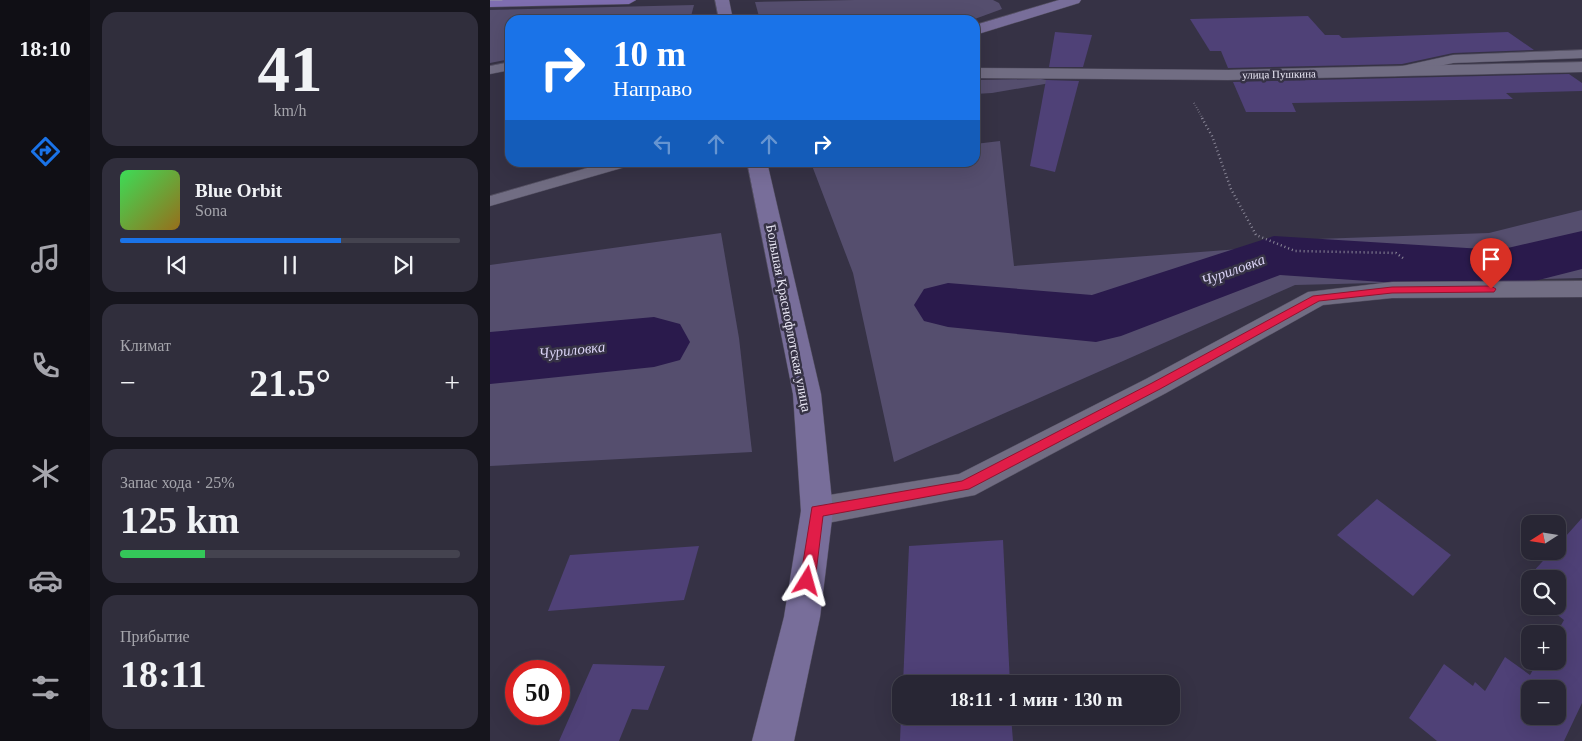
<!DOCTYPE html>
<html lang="ru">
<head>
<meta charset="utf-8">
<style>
  :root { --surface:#282634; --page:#302e3c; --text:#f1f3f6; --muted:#a5a5ac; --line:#44434f; --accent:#1a73e8 }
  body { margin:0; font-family:Georgia,serif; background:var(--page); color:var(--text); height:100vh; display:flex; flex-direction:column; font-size:19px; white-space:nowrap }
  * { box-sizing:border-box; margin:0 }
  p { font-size:16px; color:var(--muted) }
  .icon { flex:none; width:28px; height:28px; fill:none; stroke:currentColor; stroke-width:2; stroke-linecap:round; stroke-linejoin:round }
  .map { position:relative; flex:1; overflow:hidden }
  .side { display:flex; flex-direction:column; gap:12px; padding:12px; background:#16151d; width:400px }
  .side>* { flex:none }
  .guide { position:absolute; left:15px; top:15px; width:475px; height:152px; border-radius:15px; box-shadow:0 5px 20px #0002,0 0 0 1px var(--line); background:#1a73e8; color:#fff; overflow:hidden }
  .needle { width:32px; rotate:258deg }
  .buttons { position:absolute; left:1031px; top:515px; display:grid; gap:10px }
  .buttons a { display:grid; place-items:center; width:45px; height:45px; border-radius:10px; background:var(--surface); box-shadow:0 5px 20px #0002,0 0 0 1px var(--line); font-size:25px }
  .speed { position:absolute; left:15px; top:660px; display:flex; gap:10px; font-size:25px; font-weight:700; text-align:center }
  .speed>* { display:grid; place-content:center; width:65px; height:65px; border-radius:50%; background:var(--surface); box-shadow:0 5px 20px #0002,0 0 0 1px var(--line); line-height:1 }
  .speed .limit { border:8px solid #d22; background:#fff; color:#111 }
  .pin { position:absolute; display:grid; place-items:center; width:42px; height:42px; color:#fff; margin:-51px -21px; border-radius:50% 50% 50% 0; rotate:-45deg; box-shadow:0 0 5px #0007 }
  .pin .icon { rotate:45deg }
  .me { position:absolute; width:55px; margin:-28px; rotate:8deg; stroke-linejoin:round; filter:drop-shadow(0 0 4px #0008) }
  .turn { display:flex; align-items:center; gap:18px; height:105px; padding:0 25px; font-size:22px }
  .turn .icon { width:65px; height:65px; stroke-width:2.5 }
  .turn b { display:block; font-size:35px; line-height:42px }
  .lanes { display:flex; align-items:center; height:48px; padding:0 25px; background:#0003; justify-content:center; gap:25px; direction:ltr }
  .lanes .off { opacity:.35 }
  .big { font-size:38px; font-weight:600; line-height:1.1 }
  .side .widget { flex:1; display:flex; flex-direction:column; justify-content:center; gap:8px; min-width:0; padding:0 18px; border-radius:15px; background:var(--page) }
  .side .dial { align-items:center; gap:0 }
  .dial b { font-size:65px; line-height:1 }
  .song { display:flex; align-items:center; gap:15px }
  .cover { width:60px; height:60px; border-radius:8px; background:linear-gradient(135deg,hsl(130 70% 55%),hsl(40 70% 35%)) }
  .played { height:5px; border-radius:2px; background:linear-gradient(90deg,var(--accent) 65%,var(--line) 65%) }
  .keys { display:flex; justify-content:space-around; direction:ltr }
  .heat { display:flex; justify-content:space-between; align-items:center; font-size:28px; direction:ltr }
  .charge { height:8px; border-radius:4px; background:linear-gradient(90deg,#34c759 25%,var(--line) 0) }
  .trip { position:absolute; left:402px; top:675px; width:288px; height:50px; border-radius:15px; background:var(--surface); box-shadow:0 5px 20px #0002,0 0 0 1px var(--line); font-weight:600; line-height:50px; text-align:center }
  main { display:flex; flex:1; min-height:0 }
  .tab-bar { display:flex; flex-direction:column; width:90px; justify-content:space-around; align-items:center; background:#100f15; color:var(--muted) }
  .tab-bar .icon { width:35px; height:35px }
  .tab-bar .active { color:var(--accent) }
  .tab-bar b { font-size:22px; color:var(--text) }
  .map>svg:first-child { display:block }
  .green { fill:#554e6e }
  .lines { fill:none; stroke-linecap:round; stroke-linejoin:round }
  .river { fill:#2a1a4c; fill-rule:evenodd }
  .building { fill:#4f4177; fill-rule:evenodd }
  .lane-casing { stroke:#534f60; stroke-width:1 }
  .street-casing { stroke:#534f60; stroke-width:1 }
  .secondary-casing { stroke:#534f60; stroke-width:1 }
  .primary-casing { stroke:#534f60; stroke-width:1 }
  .path-far1 { stroke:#8b8898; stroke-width:2; stroke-dasharray:0.5 2; stroke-linecap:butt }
  .path { stroke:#8b8898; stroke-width:2.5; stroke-dasharray:1 3; stroke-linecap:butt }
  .lane { fill:#716d83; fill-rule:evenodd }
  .street { fill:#716d83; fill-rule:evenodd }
  .secondary { fill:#786e9a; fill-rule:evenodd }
  .primary { fill:#7f6eb0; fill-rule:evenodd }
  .tram { stroke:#9d9baa; stroke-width:1 }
  .route { fill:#e11d48; stroke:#92132f }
  .labels { text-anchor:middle; stroke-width:5; stroke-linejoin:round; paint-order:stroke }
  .far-street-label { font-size:11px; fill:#ebe9f6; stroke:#363245 }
  .street-label { font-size:14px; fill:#ebe9f6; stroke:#363245 }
  .water-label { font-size:15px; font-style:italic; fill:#dad3f5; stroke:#363245 }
</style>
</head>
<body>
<main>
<nav class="tab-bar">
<b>18:10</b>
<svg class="icon active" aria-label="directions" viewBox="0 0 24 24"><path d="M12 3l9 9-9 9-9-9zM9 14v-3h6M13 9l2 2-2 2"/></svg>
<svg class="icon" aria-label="music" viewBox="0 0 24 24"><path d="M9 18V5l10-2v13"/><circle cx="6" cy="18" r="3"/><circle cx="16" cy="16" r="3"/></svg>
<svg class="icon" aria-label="phone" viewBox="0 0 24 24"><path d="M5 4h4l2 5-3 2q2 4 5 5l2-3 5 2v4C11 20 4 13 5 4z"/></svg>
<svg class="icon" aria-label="climate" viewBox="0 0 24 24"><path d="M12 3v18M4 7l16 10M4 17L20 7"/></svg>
<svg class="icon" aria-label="car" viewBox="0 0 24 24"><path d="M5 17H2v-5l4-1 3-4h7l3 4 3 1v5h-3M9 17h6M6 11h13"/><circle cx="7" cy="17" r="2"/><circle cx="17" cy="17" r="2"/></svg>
<svg class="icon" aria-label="filters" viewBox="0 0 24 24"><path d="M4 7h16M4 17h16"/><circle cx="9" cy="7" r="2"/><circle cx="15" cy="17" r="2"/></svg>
</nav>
<section class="side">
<div class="widget dial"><b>41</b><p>km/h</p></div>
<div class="widget">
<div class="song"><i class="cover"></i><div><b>Blue Orbit</b><p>Sona</p></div></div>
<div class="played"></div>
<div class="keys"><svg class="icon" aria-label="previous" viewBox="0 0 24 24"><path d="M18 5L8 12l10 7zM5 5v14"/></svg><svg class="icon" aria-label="pause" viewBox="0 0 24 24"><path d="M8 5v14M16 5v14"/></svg><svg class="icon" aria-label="next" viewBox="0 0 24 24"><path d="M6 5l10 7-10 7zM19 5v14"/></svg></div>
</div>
<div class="widget"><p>Климат</p>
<div class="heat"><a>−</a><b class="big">21.5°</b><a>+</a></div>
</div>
<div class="widget"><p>Запас хода · 25%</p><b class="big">125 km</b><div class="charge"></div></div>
<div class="widget"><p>Прибытие</p><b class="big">18:11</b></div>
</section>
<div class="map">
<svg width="1092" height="741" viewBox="0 0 1092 741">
  <rect width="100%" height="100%" fill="#363245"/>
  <g class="green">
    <path d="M 364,0 L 503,0 L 509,3 L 512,9 L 482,20 L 270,20 L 265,2 Z"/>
    <path d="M 204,5 L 200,20 L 20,20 L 20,59 L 0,63 L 0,10 Z"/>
    <path d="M 551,79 L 566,82 L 502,93 L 485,94 L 485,80 Z"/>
    <path d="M 510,141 L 524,266 L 763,248 L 798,240 L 999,233 L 1092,210 L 1092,278 L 805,285 L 404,462 L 363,273 L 321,163 L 485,162 L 485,144 Z"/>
    <path d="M 231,233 L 249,338 L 262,452 L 0,466 L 0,265 Z"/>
  </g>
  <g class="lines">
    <g class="river">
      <path d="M 1092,231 L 1092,269 L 1009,290 L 790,275 L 631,336 L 606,342 L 458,327 L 434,321 L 424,305 L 434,289 L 458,283 L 602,295 L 784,236 L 1009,250 Z"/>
      <path d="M 164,317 L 190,324 L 200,342 L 190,360 L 164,367 L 0,384 L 0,332 Z"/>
    </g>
  </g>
  <g class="building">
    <path d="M 818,16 L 835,35 L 849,35 L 852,38 L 1018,32 L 1044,50 L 963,53 L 912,64 L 738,68 L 731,51 L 720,51 L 700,19 Z"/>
    <path d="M 565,32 L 602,35 L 593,67 L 559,67 Z"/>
    <path d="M 1079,74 L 1092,83 L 1092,91 L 1016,93 L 1023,99 L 802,103 L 806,112 L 756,112 L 743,82 Z"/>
    <path d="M 556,80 L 589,81 L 565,172 L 540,166 Z"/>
    <path d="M 887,499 L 961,555 L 923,596 L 847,535 Z"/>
    <path d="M 1092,518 L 1092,703 L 1074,741 L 947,741 L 919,718 L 954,664 L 983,686 L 985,682 L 995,691 L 1015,657 L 1040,675 L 1048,661 L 1068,661 L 1068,634 L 1066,634 L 1074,620 L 1056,606 L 1068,606 L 1068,579 L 1040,579 L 1040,594 L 1030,586 L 1062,551 L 1068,551 L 1068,545 ZM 1040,689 L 1068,689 L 1068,716 L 1040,716 Z"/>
    <path d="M 513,540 L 520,684 L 413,684 L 419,546 Z"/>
    <path d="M 209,546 L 194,600 L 58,611 L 80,555 Z"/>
    <path d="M 103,664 L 175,666 L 158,710 L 142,709 L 129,741 L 69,741 Z"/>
    <path d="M 411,716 L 521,716 L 523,741 L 410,741 Z"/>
  </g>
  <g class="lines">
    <defs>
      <g id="lane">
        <path d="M 1092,50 L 1092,58 L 963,63 L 904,76 L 898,72 L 899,69 L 963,55 Z"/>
        <path d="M 20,62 L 20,70 L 0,74 L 0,66 Z"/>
        <path d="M 118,162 L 144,162 L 142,165 L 0,206 L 0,196 Z"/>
      </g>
      <g id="street">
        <path d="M 1092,62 L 1092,72 L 738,80 L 485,78 L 485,68 L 738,70 Z"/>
        <path d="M 1092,281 L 1092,297 L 902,298 L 833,305 L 676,393 L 485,495 L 327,525 L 315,521 L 311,511 L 315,501 L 327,497 L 469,474 L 656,379 L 818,292 L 902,282 Z"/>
      </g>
      <g id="secondary">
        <path d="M 225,0 L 239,0 L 243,20 L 229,20 Z"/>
        <path d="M 569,0 L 591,0 L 589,3 L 485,35 L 485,25 Z"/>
        <path d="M 257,162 L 277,162 L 331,394 L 343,511 L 330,617 L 304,741 L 262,741 L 294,617 L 311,511 L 303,394 Z"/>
      </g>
      <path id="primary" d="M 0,0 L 146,0 L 139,4 L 0,7 Z"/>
    </defs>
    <use href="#lane" class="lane-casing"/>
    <use href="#street" class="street-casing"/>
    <use href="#secondary" class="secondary-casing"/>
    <use href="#primary" class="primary-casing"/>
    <g class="path-far1">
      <path d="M 158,18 L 207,18"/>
      <path d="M 704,103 L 713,119"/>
    </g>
    <path class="path" d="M 712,118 L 722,136 L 741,189 L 766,235 L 805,251 L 906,253 L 913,258"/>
    <use href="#lane" class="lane"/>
    <use href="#street" class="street"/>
    <use href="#secondary" class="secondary"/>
    <use href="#primary" class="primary"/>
    <path class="tram" d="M 0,0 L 12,0"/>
  </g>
  <path class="route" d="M 1001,286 L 1006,289 L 1004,292 L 902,293 L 829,301 L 670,389 L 479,489 L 333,516 L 325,581 L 323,586 L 317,588 L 312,586 L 310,581 L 322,507 L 472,481 L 662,383 L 823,296 L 902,287 Z"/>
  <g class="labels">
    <g class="far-street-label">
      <text transform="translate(789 74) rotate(-1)" y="4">улица Пушкина</text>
    </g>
    <g class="street-label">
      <text transform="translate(299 318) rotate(79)" y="5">Большая Краснофлотская улица</text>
    </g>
    <g class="water-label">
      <text transform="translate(743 270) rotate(-20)" y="5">Чуриловка</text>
      <text transform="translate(82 350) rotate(-6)" y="5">Чуриловка</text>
    </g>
  </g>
</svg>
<div class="buttons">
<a><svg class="needle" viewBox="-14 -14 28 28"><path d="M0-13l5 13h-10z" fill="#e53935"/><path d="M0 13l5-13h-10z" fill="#a5a5ac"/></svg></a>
<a><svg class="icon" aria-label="search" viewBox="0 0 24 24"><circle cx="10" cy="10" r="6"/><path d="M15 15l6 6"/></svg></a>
<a>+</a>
<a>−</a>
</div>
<div class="speed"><div class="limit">50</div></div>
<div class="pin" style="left:1001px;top:289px;background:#d93025"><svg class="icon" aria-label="arrive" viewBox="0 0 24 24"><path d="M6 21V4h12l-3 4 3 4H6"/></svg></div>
<svg class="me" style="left:317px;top:581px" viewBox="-20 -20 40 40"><path d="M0-17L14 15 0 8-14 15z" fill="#e11d48" stroke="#fff" stroke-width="4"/></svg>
<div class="trip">18:11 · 1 мин · 130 m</div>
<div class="guide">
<div class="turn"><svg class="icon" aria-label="right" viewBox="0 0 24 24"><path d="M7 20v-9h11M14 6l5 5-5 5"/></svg><div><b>10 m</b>Направо</div></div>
<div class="lanes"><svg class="icon off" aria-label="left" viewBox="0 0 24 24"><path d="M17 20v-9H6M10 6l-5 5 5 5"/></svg><svg class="icon off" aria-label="ahead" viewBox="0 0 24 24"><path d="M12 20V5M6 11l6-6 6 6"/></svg><svg class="icon off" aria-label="ahead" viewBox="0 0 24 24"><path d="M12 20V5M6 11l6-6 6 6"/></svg><svg class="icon" aria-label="right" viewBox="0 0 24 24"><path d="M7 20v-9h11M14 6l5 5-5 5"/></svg></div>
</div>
</div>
</main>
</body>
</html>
